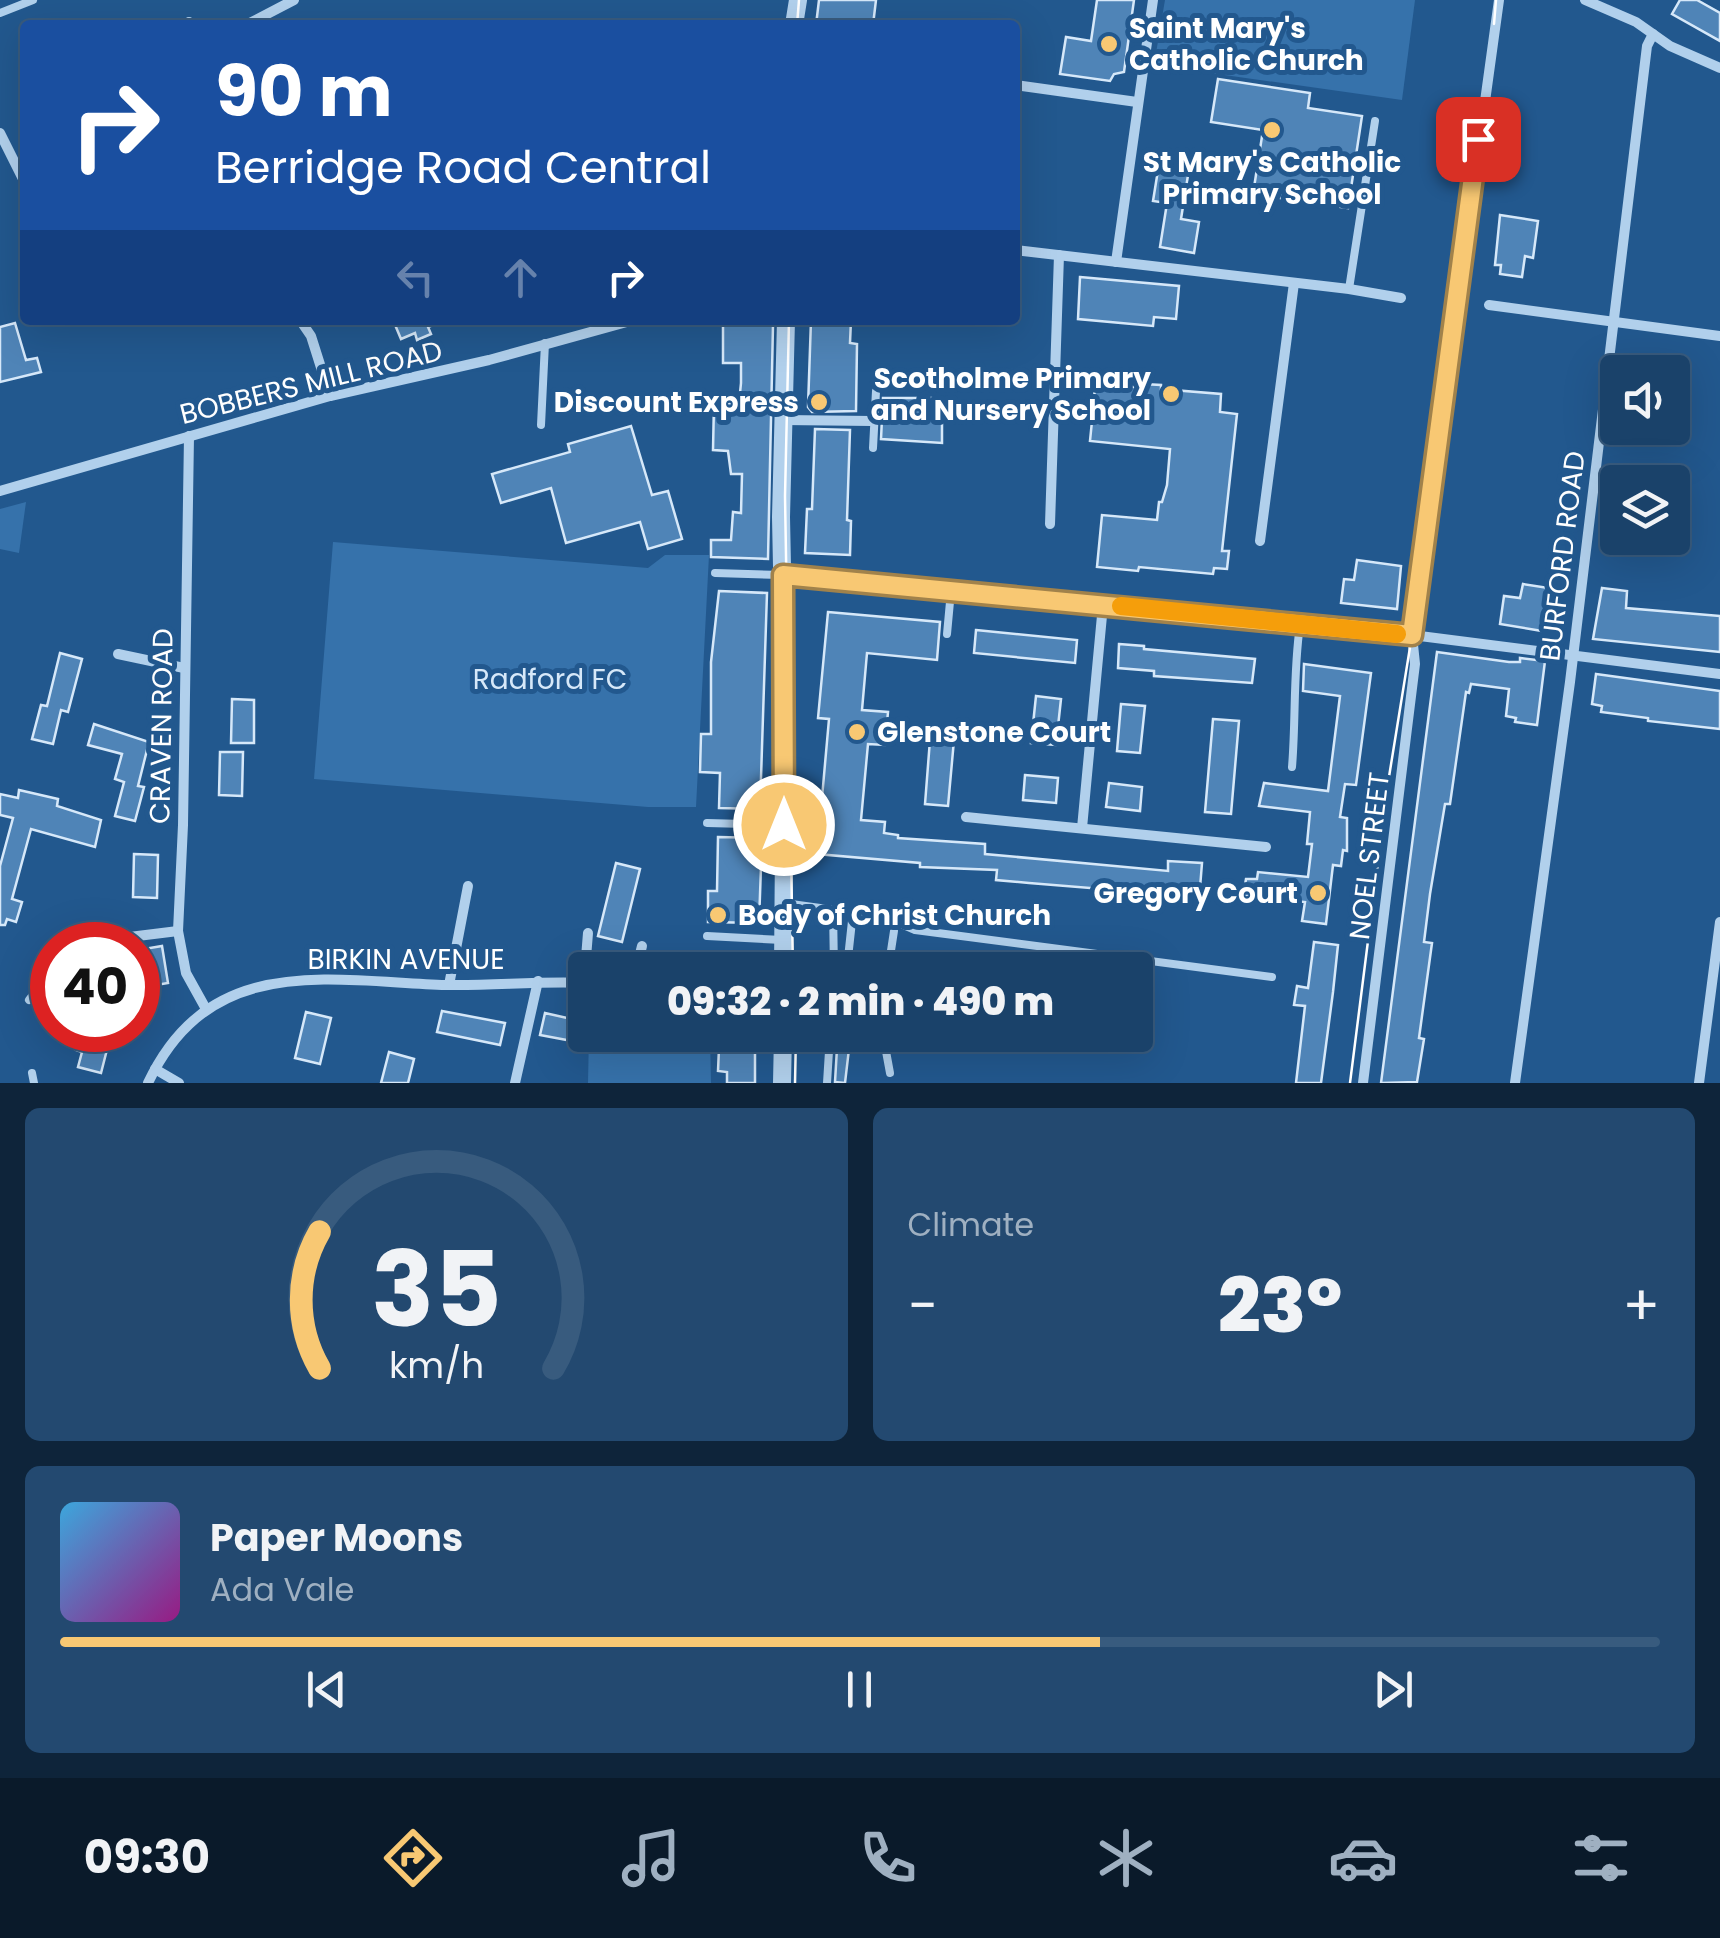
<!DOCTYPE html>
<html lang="en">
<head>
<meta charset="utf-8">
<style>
  :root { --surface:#1a426a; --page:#234970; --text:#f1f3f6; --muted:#9fb0c1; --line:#385b7e; --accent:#f8c873 }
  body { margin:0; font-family:Poppins,sans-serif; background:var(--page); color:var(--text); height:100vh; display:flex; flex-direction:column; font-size:38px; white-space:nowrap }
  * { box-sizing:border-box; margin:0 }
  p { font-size:32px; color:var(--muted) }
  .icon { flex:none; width:55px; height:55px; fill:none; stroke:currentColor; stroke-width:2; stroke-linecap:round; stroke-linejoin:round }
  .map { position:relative; height:1083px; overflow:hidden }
  .sheet { display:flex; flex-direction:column; gap:25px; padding:25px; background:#0e243a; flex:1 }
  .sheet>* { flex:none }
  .hud { position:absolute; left:20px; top:20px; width:1000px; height:305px; border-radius:10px; box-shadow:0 10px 40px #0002,0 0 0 2px var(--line); background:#1a4fa0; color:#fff; overflow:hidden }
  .tools { position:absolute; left:1600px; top:355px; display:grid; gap:20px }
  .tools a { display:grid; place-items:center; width:90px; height:90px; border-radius:10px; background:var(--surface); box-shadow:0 10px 40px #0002,0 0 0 2px var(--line); font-size:50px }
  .speed { position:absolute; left:30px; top:922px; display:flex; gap:20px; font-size:50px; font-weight:700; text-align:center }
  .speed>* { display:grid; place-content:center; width:130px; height:130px; border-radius:50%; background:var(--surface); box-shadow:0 10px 40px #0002,0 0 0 2px var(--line); line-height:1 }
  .speed .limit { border:15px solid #d22; background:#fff; color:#111 }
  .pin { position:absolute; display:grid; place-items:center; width:85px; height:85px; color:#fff; margin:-42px; border-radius:20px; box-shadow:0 5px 15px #0006 }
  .me { position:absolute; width:110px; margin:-55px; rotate:0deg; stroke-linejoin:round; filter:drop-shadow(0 0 8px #0008) }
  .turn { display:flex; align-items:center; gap:35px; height:210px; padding:0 30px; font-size:45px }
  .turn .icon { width:130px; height:130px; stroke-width:2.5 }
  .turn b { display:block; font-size:70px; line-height:85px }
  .lanes { display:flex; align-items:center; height:95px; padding:0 30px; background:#0003; justify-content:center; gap:50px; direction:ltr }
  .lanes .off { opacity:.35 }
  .big { font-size:75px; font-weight:800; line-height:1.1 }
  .sheet .widget { flex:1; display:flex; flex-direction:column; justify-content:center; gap:15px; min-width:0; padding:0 35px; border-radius:15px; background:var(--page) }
  .sheet .dial { align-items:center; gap:0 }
  .dial svg { height:260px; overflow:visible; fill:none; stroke:var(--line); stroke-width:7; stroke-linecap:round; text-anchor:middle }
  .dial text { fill:var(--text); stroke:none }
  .song { display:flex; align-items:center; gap:30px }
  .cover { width:120px; height:120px; border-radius:15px; background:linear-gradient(135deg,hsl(200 70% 55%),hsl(310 70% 35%)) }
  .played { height:10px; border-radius:5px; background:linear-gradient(90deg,var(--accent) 65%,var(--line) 65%) }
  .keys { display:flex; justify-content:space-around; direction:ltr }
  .heat { display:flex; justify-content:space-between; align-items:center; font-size:55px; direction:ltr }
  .sheet .tiles { flex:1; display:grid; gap:25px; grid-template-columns:1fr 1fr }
  .widget:last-child { grid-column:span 2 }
  .trip { position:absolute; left:568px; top:952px; width:585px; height:100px; border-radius:10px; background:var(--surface); box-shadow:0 10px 40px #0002,0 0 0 2px var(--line); font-weight:800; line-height:100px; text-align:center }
  .dock { display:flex; height:160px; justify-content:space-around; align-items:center; background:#0a1a2a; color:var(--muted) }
  .dock .icon { width:70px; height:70px }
  .dock .on { color:var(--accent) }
  .dock b { font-size:45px; color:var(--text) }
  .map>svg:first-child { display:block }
  .green { fill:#3672ab }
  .building { fill:#4f84b7; stroke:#d6e8f9; stroke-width:2.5 }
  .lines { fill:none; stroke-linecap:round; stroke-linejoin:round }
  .service { stroke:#b1d0ec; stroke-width:8 }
  .minor { stroke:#b1d0ec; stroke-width:10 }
  .tertiary { stroke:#b1d0ec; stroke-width:18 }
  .tram { stroke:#fff; stroke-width:2.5 }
  .route-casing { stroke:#a1824b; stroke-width:25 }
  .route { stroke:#f8c873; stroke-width:18 }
  .slow { stroke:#f59e0b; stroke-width:18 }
  .poi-dot { fill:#f8c873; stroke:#22588e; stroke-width:4 }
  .labels { text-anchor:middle; stroke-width:10; stroke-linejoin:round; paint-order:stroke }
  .poi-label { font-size:28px; font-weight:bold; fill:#fff; stroke:#22588e; text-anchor:start }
  .street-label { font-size:28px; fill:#fff; stroke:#22588e }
  .park-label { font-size:28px; fill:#d6e8f9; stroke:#22588e }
</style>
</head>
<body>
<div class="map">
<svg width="1720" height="1083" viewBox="0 0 1720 1083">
  <rect width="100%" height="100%" fill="#22588e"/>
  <g class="green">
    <path d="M 1165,0 L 1415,0 L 1402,100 L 1154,65 Z"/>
    <path d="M 26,502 L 19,553 L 0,549 L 0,509 Z"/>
    <path d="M 333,542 L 648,568 L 665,555 L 709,555 L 696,807 L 648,807 L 314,779 Z"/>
    <path d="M 589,1035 L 710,1035 L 711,1083 L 588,1083 Z"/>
  </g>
  <g class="building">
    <path d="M 819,0 L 876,0 L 873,25 L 816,25 Z"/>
    <path d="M 1097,0 L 1134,0 L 1124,72 L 1114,74 L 1110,81 L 1060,74 L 1066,37 L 1091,41 Z"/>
    <path d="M 1680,0 L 1697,0 L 1720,13 L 1720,41 L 1672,14 Z"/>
    <path d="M 1218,79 L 1310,93 L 1308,108 L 1362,116 L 1348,208 L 1253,194 L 1263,130 L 1211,122 Z"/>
    <path d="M 1159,164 L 1189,169 L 1181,219 L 1199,222 L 1194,253 L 1160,247 L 1167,203 L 1153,201 Z"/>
    <path d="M 1500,215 L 1538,221 L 1533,258 L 1525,256 L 1522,277 L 1500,274 L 1501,265 L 1495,265 Z"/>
    <path d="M 1080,277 L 1179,286 L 1176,319 L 1154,317 L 1153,326 L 1078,319 Z"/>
    <path d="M 393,320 L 446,320 L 428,327 L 431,334 L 417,340 L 415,333 L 401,339 Z"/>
    <path d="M 811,320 L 851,320 L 850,343 L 857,344 L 856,411 L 812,412 L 808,407 Z"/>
    <path d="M 723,322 L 773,325 L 768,559 L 711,557 L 711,540 L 731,540 L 733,512 L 741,513 L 742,474 L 731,474 L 728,451 L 713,450 L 714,403 L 739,403 L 741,383 L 741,363 L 723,363 Z"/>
    <path d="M 15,323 L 26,360 L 37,358 L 41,372 L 0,382 L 0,327 Z"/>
    <path d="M 1143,384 L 1161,385 L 1161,389 L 1221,394 L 1220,412 L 1237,414 L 1222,551 L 1229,551 L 1227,569 L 1214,568 L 1213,574 L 1139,567 L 1138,571 L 1097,567 L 1102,515 L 1157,520 L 1159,502 L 1162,502 L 1167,485 L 1170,449 L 1090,441 L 1092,421 L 1089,420 L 1096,386 L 1125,389 L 1125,386 L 1142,388 Z"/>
    <path d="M 883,398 L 937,398 L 937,420 L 942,420 L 942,443 L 881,439 Z"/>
    <path d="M 631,426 L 652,495 L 668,491 L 682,539 L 648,549 L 640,522 L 566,543 L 551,488 L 501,503 L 492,474 L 570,452 L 568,444 Z"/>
    <path d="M 815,429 L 850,430 L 847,520 L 851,521 L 850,555 L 805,553 L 807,509 L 812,509 Z"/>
    <path d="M 1357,560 L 1401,566 L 1397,609 L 1341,603 L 1344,579 L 1354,580 Z"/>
    <path d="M 1523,584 L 1555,589 L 1548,632 L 1500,624 L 1504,596 L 1520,598 Z"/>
    <path d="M 1602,588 L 1627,591 L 1626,608 L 1720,616 L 1720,652 L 1593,639 Z"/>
    <path d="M 719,591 L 767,593 L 760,809 L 719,808 L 720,773 L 700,772 L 701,734 L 711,734 L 711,662 Z"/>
    <path d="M 828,612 L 940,622 L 937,660 L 867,653 L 862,710 L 888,712 L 885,745 L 868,744 L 861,820 L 885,822 L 884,833 L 898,835 L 898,838 L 985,844 L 985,854 L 1168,871 L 1168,861 L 1202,863 L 1200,888 L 1152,884 L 1151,893 L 1029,883 L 996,880 L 997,870 L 920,867 L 920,863 L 817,854 L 829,719 L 818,718 Z"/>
    <path d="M 976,630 L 1077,640 L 1075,663 L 974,653 Z"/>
    <path d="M 1119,644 L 1144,646 L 1144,649 L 1255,659 L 1252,683 L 1154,676 L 1154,671 L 1118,668 Z"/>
    <path d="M 1437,652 L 1509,662 L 1520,662 L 1520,658 L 1545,661 L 1537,725 L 1515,722 L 1516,718 L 1506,716 L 1509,689 L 1471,684 L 1469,693 L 1466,692 L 1450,804 L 1445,804 L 1430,894 L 1424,942 L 1432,943 L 1419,1038 L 1424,1039 L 1417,1082 L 1381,1083 Z"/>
    <path d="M 60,653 L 82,659 L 68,712 L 61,710 L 53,744 L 32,739 L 41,705 L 47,706 Z"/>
    <path d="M 1304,664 L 1371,673 L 1356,785 L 1345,784 L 1340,817 L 1347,818 L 1347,851 L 1343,850 L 1341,866 L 1333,865 L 1326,924 L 1302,921 L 1305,902 L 1243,896 L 1246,879 L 1257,879 L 1258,872 L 1308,877 L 1312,844 L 1307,844 L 1310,812 L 1259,806 L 1264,783 L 1328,791 L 1340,696 L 1303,691 Z"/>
    <path d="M 1596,674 L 1720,691 L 1720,729 L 1648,721 L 1648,718 L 1601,712 L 1602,706 L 1592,704 Z"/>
    <path d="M 1036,696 L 1061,699 L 1056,745 L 1031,743 Z"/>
    <path d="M 232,699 L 254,700 L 254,743 L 231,743 Z"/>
    <path d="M 1121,704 L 1145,706 L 1140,753 L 1117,751 Z"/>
    <path d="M 1213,719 L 1239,721 L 1231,814 L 1205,812 Z"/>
    <path d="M 94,724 L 149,742 L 138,786 L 144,787 L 135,821 L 115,816 L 124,782 L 115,779 L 122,754 L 88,745 Z"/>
    <path d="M 931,727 L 955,729 L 948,806 L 925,804 Z"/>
    <path d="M 220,752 L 243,752 L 242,796 L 219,795 Z"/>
    <path d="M 1025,775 L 1058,778 L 1056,803 L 1023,800 Z"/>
    <path d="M 1109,783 L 1142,787 L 1140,811 L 1106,807 Z"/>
    <path d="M 19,790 L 58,799 L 57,806 L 101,820 L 95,847 L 31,829 L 12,899 L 22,902 L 16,922 L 7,919 L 5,925 L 0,925 L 0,866 L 13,818 L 0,815 L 0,794 L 18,798 Z"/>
    <path d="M 718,837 L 762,838 L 759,923 L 708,922 L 708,891 L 717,891 Z"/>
    <path d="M 134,854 L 158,855 L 157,898 L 133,897 Z"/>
    <path d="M 616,863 L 640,869 L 622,942 L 598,936 Z"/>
    <path d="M 1314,942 L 1338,945 L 1333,992 L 1321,1083 L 1296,1083 L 1305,1006 L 1294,1005 L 1297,986 L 1308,988 Z"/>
    <path d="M 162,946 L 168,983 L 138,988 L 138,950 Z"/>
    <path d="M 712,953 L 757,955 L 756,970 L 711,970 Z"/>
    <path d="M 442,1011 L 505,1023 L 500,1045 L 437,1032 Z"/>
    <path d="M 306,1012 L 331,1018 L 320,1064 L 295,1058 Z"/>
    <path d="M 545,1013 L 576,1020 L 572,1041 L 540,1035 Z"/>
    <path d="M 81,1030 L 112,1030 L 101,1073 L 78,1067 L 82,1052 L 76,1050 Z"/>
    <path d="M 727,1035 L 755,1035 L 755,1083 L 727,1083 L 727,1072 L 718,1071 L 719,1048 L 727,1049 Z"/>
    <path d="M 837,1048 L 849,1049 L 845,1083 L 835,1082 Z"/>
    <path d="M 389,1052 L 414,1059 L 408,1083 L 381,1083 Z"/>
  </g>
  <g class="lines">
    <g class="service">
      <path d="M 0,13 L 33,0"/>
      <path d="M 1349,289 L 1375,121"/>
      <path d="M 541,425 L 545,343"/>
      <path d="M 873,448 L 876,391"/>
      <path d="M 715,573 L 781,575"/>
      <path d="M 947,634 L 951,591"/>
      <path d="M 1292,767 C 1296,719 1293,672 1300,625"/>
      <path d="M 707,823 L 783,825"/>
      <path d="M 784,903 L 885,917 L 915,930 L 1272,977"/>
      <path d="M 833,909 L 834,970"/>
      <path d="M 707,936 L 782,940"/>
      <path d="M 840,970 L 848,958 L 853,912"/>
      <path d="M 888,970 L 894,931"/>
      <path d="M 29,1000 L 52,970"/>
      <path d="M 883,1035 L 890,1073"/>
      <path d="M 32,1073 L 34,1083"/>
      <path d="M 827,1083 L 830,1035"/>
    </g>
    <g class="minor">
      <path d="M 1585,0 L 1636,22 L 1670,46 L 1720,68"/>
      <path d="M 189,22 L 192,25"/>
      <path d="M 246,25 L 294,0"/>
      <path d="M 1015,85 L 1137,102"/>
      <path d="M 0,133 L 25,183"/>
      <path d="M 1015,250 L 1349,289 L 1401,298"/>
      <path d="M 1116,262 L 1153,0"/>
      <path d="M 1489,305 L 1720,336"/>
      <path d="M 300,320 L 311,336 L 330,396"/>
      <path d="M 783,420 L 872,421"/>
      <path d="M 189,436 L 183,825 L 178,931 L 186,973 L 206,1009"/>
      <path d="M 0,491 L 330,396 L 489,360 L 634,320"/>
      <path d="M 1050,524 L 1059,255"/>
      <path d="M 1260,541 L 1294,283"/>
      <path d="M 783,575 L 1412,635 L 1720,674"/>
      <path d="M 118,654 L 184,668"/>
      <path d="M 966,817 L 1266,847"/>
      <path d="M 1082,828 L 1103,605"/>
      <path d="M 89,942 L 178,931"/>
      <path d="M 585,970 L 588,933"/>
      <path d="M 636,970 L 642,946"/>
      <path d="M 449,985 L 468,886"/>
      <path d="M 155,1069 L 179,1083"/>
      <path d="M 148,1083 C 210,952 329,981 446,985 C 492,986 538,981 585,983"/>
      <path d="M 515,1083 L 538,981"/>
      <path d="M 1363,1083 L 1415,664 L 1412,635 L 1414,616 L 1499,0"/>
      <path d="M 1515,1083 L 1570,682 L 1647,46 L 1653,34"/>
      <path d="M 1699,1083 L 1720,922"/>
    </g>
    <g class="tertiary">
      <path d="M 794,25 L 798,0"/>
      <path d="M 783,970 L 785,716 L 781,517 L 786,320"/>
      <path d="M 782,1083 L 783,1035"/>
    </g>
    <g class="tram">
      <path d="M 1494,24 L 1496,0"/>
      <path d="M 797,25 L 799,0"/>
      <path d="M 789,320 L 785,496 L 793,970"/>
      <path d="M 795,1083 L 796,1035"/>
      <path d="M 1350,1083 L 1388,783 L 1412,635"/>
    </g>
  </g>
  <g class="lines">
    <defs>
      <path id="route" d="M 784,825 L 783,575 L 1412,635 L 1478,139"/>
    </defs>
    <use href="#route" class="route-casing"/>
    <use href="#route" class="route"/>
    <path class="slow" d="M 1121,606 L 1397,634"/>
  </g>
  <g class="poi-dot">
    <circle cx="1109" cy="44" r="10"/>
    <circle cx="1272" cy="130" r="10"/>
    <circle cx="1171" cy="394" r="10"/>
    <circle cx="819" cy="402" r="10"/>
    <circle cx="857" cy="732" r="10"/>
    <circle cx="1318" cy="893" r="10"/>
    <circle cx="718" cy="915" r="10"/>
  </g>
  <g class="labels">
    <g class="poi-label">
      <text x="1129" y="38">Saint Mary's<tspan x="1129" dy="32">Catholic Church</tspan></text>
      <text x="1272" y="172" text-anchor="middle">St Mary's Catholic<tspan x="1272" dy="32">Primary School</tspan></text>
      <text x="1151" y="388" text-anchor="end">Scotholme Primary<tspan x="1151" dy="32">and Nursery School</tspan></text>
      <text x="799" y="412" text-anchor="end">Discount Express</text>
      <text x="877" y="742">Glenstone Court</text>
      <text x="1298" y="903" text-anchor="end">Gregory Court</text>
      <text x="738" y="925">Body of Christ Church</text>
    </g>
    <g class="street-label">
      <text transform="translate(311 382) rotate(-14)" y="10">BOBBERS MILL ROAD</text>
      <text transform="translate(1562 556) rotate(-83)" y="10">BURFORD ROAD</text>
      <text transform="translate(161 726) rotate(-89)" y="10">CRAVEN ROAD</text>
      <text transform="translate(1369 856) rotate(-83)" y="10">NOEL STREET</text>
      <text x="406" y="969">BIRKIN AVENUE</text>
    </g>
    <g class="park-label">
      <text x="550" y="689">Radford FC</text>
    </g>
  </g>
</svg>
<div class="tools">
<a><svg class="icon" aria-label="sound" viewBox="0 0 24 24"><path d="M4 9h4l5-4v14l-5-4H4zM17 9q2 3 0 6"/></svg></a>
<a><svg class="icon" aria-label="layers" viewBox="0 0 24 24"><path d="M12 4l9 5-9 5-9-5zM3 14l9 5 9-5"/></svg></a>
</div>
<div class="speed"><div class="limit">40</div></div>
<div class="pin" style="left:1478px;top:139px;background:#d93025"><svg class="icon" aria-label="arrive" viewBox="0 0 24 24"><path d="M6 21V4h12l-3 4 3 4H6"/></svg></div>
<svg class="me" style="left:784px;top:825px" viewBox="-20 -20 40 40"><circle r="17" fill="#f8c873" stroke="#fff" stroke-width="3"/><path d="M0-11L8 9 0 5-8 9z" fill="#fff"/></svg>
<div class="trip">09:32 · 2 min · 490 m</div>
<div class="hud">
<div class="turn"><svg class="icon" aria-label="right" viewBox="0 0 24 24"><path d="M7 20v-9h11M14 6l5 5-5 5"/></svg><div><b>90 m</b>Berridge Road Central</div></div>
<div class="lanes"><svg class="icon off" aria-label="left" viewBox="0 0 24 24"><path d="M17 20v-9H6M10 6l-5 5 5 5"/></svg><svg class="icon off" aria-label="ahead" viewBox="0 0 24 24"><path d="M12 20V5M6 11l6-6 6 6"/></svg><svg class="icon" aria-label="right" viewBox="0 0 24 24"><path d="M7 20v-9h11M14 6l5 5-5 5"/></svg></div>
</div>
</div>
<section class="sheet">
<div class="tiles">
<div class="widget dial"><svg viewBox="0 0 100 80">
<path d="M14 69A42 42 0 1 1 86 69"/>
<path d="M14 69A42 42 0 0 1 14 27" stroke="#f8c873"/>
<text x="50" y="56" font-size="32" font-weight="700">35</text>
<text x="50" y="72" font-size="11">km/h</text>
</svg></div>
<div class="widget"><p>Climate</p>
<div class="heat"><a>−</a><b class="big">23°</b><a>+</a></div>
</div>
<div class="widget">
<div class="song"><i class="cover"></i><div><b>Paper Moons</b><p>Ada Vale</p></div></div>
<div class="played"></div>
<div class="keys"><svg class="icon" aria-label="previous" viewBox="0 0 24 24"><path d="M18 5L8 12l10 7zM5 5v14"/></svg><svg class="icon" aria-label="pause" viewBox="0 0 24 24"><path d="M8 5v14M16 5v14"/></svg><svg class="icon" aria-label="next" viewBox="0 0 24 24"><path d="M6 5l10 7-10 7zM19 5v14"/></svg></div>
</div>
</div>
</section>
<nav class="dock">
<b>09:30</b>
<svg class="icon on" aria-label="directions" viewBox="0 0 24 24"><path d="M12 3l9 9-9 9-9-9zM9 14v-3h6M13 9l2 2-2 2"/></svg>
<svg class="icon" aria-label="music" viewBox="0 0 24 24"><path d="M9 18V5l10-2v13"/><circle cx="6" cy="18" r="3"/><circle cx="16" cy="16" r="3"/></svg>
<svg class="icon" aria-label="phone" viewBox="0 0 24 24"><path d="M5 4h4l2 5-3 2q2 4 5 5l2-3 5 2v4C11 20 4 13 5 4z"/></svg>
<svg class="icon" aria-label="climate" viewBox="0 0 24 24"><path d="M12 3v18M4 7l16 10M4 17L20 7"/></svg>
<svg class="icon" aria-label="car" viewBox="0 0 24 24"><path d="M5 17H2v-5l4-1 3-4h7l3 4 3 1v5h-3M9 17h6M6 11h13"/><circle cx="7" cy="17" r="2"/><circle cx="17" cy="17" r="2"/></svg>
<svg class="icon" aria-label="filters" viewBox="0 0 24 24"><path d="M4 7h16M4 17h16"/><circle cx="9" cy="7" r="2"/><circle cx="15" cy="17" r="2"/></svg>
</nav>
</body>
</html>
